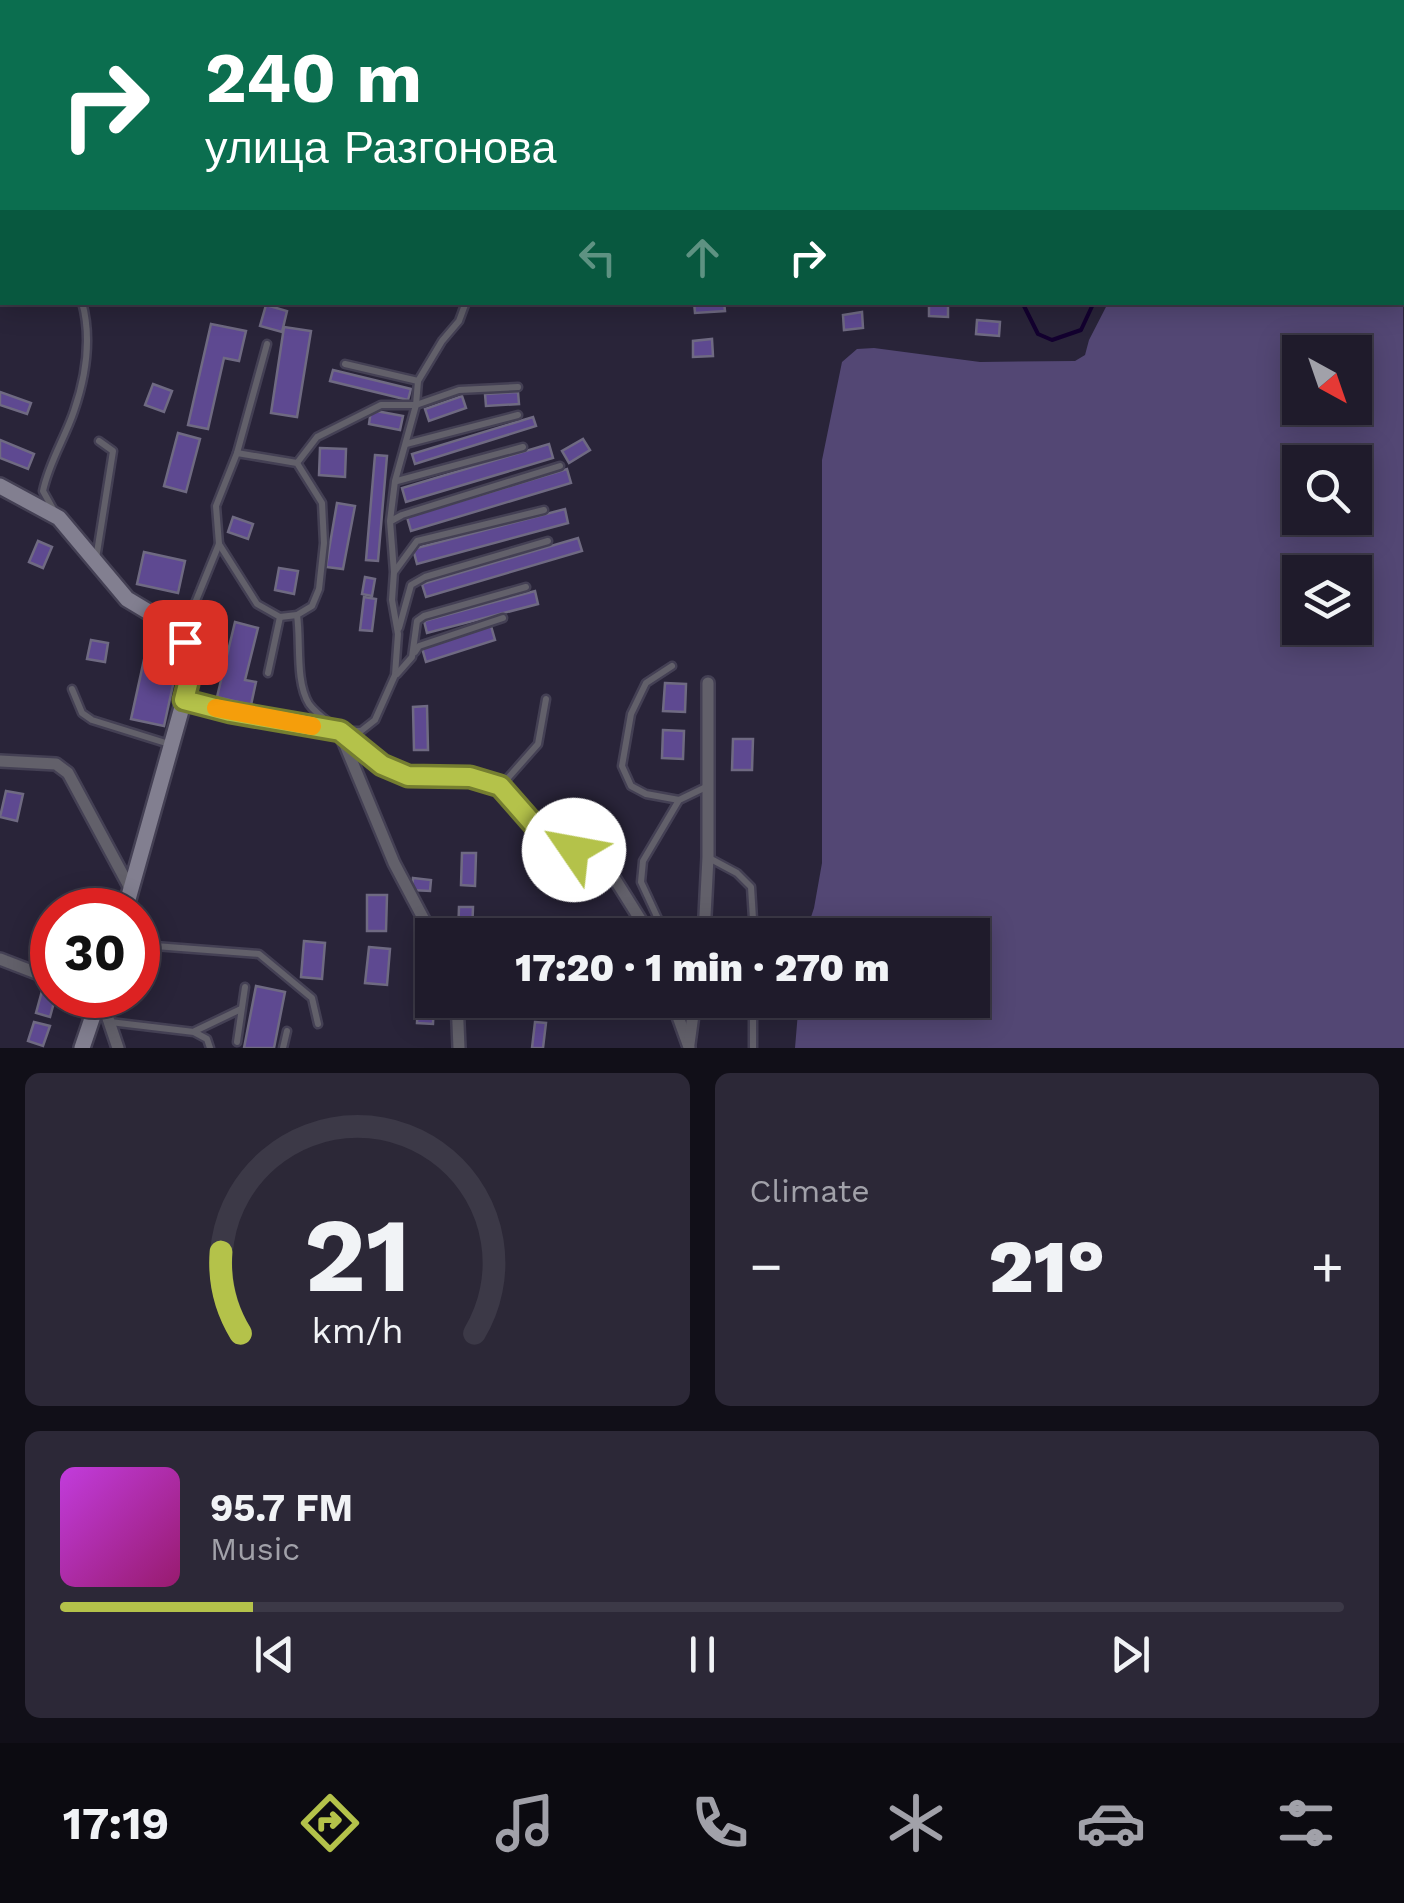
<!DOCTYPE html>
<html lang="en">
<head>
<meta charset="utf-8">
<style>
  :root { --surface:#1f1b2b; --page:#2c2837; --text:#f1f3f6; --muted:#a1a1a9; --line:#3c3947; --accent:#b4c24a }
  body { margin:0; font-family:"Work Sans",sans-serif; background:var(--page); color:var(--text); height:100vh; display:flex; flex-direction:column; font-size:38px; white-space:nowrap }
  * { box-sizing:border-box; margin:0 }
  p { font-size:32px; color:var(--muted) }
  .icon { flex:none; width:55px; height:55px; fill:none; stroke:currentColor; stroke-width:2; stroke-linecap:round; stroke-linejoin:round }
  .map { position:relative; height:1048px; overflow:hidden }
  .sheet { display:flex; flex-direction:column; gap:25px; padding:25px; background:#110f18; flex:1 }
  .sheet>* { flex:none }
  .banner { position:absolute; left:0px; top:0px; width:1405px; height:305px; box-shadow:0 5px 25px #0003,0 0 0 2px var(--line); background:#0b6e4f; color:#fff; overflow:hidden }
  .needle { width:65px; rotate:140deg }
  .controls { position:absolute; left:1282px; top:335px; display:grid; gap:20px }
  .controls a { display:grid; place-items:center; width:90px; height:90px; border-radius:0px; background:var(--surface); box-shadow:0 5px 25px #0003,0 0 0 2px var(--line); font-size:50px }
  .speed { position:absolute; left:30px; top:888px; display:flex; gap:20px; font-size:50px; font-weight:700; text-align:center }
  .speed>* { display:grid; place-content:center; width:130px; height:130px; border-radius:50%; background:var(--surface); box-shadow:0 5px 25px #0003,0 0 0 2px var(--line); line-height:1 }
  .speed .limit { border:15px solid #d22; background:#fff; color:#111 }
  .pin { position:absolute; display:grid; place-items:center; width:85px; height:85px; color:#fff; margin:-42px; border-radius:20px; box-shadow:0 5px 15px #0006 }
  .me { position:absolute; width:110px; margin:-55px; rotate:303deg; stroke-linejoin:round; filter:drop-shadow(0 0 8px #0008) }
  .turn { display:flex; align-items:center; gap:35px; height:210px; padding:0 40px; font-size:45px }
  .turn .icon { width:130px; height:130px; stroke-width:2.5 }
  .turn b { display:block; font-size:70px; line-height:85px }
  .lanes { display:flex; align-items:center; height:95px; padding:0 40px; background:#0003; justify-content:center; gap:50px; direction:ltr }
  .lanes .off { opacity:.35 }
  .big { font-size:75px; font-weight:800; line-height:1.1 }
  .sheet .tile { flex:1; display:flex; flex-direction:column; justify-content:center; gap:15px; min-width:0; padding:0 35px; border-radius:15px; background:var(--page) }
  .sheet .dial { align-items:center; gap:0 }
  .dial svg { height:260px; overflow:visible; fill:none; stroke:var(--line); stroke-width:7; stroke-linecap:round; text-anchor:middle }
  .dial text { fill:var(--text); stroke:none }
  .song { display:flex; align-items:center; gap:30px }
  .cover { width:120px; height:120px; border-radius:15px; background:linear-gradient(135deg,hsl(290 70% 55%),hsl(320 70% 35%)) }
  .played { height:10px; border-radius:5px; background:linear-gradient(90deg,var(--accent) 15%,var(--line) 15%) }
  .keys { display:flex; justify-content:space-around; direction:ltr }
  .heat { display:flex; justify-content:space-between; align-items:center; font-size:55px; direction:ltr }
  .sheet .tiles { flex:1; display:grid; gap:25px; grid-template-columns:1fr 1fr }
  .tile:last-child { grid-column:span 2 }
  .trip { position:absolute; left:415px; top:918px; width:575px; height:100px; border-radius:0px; background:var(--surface); box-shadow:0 5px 25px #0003,0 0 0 2px var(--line); font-weight:800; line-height:100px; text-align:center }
  .dock { display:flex; height:160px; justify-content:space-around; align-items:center; background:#0c0b11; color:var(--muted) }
  .dock .icon { width:70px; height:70px }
  .dock .on { color:var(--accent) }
  .dock b { font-size:45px; color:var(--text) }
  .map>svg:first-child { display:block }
  .green { fill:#534774; fill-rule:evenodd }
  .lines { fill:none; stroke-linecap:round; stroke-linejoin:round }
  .stream { stroke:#13002f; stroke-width:4 }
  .building { fill:#5e4991; stroke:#6f6a82; stroke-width:2.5 }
  .lane-casing { stroke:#444054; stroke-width:11 }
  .street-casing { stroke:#444054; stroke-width:16 }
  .secondary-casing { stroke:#444054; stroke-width:20 }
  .lane { stroke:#62606a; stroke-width:6 }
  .street { stroke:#62606a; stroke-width:11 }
  .secondary { stroke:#827f90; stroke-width:15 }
  .route-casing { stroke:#757e30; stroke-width:25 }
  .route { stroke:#b4c24a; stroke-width:18 }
  .slow { stroke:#f59e0b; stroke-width:18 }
</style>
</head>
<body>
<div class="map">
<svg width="1404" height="1048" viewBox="0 0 1404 1048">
  <rect width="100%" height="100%" fill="#292439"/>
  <g class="green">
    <path d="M 1146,0 L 1404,0 L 1404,237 L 1402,2 L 1146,2 Z"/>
    <path d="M 1403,265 L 1404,1048 L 795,1048 L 799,1000 L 972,1000 L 972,935 L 805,935 L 814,908 L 822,863 L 822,460 L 842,362 L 857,349 L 874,348 L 980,362 L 1075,361 L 1085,355 L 1089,340 L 1108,303 L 1402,302 ZM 1300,352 L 1355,352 L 1355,408 L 1300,408 ZM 1300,462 L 1355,462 L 1355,518 L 1300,518 ZM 1300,572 L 1355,572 L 1355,628 L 1300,628 Z"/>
  </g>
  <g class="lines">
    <g class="stream">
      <path d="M 0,7 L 2,7"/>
      <path d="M 1402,257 L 1404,257"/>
      <path d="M 1022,302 L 1038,334 L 1052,340 L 1081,330 L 1094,302"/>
    </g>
  </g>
  <g class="building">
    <path d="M 694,302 L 724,302 L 725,311 L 695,313 Z"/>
    <path d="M 929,303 L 948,304 L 948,317 L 929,316 Z"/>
    <path d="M 266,305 L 287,311 L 282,332 L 260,326 Z"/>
    <path d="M 862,312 L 863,328 L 844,330 L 843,315 Z"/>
    <path d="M 977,320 L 1000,322 L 999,336 L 976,334 Z"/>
    <path d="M 211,324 L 246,331 L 239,361 L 224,358 L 208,429 L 188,425 Z"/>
    <path d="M 284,327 L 311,331 L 297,417 L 271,413 Z"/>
    <path d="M 712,339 L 713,356 L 693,357 L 693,341 Z"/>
    <path d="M 333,370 L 411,389 L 408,400 L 330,381 Z"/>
    <path d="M 153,384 L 172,391 L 164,412 L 145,405 Z"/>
    <path d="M 0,392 L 31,403 L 27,414 L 0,405 Z"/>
    <path d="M 518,392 L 519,404 L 486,406 L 485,394 Z"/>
    <path d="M 462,396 L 466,408 L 429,421 L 425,409 Z"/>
    <path d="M 371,410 L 403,416 L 400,430 L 369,424 Z"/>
    <path d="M 533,417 L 536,426 L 415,464 L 412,454 Z"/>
    <path d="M 178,433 L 200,439 L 186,492 L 164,486 Z"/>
    <path d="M 583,439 L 590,450 L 569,463 L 562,451 Z"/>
    <path d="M 0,440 L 34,454 L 28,469 L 0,458 Z"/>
    <path d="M 549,444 L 553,458 L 406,502 L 402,488 Z"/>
    <path d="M 320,448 L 346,449 L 345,477 L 319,475 Z"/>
    <path d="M 375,455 L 387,456 L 378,561 L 366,560 Z"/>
    <path d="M 567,469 L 571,483 L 411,531 L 407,517 Z"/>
    <path d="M 337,503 L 355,506 L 343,569 L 326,567 Z"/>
    <path d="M 565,509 L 568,523 L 417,564 L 413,549 Z"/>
    <path d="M 233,517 L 253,524 L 248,539 L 228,532 Z"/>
    <path d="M 578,538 L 582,551 L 426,597 L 422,584 Z"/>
    <path d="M 38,541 L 52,547 L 43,568 L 29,562 Z"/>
    <path d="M 144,552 L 185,561 L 178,593 L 137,584 Z"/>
    <path d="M 279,568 L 298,571 L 294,594 L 275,590 Z"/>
    <path d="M 365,577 L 375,579 L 372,596 L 362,594 Z"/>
    <path d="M 535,591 L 538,604 L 427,633 L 424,621 Z"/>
    <path d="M 364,597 L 376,599 L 372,631 L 360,630 Z"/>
    <path d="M 235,622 L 258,628 L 245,680 L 256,682 L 251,705 L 217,697 Z"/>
    <path d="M 491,626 L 495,640 L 426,662 L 422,648 Z"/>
    <path d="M 91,640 L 108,643 L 105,662 L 87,659 Z"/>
    <path d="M 147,646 L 180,653 L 164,726 L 131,719 Z"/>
    <path d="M 665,683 L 686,684 L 685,712 L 663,711 Z"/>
    <path d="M 427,706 L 428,750 L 414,750 L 413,707 Z"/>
    <path d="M 663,730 L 684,731 L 683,759 L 662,758 Z"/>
    <path d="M 733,739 L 753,739 L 752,770 L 732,770 Z"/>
    <path d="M 6,791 L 23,794 L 17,821 L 0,817 Z"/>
    <path d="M 462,853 L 476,853 L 475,886 L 461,885 Z"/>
    <path d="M 413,878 L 431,880 L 430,891 L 412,890 Z"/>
    <path d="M 367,895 L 387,895 L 386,931 L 367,931 Z"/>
    <path d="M 459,907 L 473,907 L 472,935 L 458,935 Z"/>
    <path d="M 304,941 L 325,943 L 322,979 L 301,977 Z"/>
    <path d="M 369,947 L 390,949 L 387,985 L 365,983 Z"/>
    <path d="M 256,986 L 285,992 L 274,1048 L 244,1048 Z"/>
    <path d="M 42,991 L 56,995 L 50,1017 L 36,1013 Z"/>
    <path d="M 418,1001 L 434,1002 L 433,1024 L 417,1023 Z"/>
    <path d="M 34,1022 L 50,1026 L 43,1046 L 28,1041 Z"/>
    <path d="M 535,1022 L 546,1023 L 543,1048 L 532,1048 Z"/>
  </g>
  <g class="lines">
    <defs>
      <g id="lane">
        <path d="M 345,364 L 418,381"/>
        <path d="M 406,444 L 518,415"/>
        <path d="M 297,463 L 317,437 L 381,405 L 416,405 L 459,390 L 518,387"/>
        <path d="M 397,481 L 523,447"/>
        <path d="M 53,509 L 43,491 C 49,462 65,438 74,411 C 86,376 92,338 82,302"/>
        <path d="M 391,521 L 402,515 L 560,466"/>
        <path d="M 219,544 L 257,604 L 280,617 L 297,615 L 312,606 L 319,589 L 324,543 L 322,503 L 297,463 L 237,453"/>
        <path d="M 96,559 L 113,451 L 99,441"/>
        <path d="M 395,571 L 417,541 L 544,510"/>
        <path d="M 297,615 C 301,642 295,681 309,704 C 316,714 330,723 340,731 L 361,731 L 375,720 L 395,675 L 398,634 L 392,600 L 394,572 L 390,521 L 395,481 L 416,405 L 418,381 L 442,341 L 459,321 L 466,302"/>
        <path d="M 399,628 L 411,585 L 425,577 L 548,541"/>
        <path d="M 182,635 L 219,544 L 216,506 L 237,453 L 267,344"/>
        <path d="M 415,652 L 419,646 L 503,618"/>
        <path d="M 672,666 L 646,683 L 631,714 L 622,766 L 631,786 L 646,794 L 679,800"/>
        <path d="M 268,673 L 280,617"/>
        <path d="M 397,674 L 412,657 L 417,621 L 424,616 L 526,587"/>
        <path d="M 72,689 L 82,713 L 92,720 L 169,744"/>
        <path d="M 500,787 L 538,744 L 546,699"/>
        <path d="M 709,858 L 737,873 L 751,887 L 754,935"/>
        <path d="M 661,935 L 660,923 L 641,882 L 643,861 L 679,800 L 706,787"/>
        <path d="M 138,941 L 155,946 L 259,954 L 312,998 L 318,1024"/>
        <path d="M 110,1022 L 194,1032 L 207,1039 L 210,1048"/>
        <path d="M 195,1031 L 241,1009"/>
        <path d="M 237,1042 L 245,987"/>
        <path d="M 283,1048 L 287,1031"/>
        <path d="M 753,1048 L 753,1000"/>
      </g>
      <g id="street">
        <path d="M 0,185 L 2,185"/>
        <path d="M 1402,250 L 1404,250"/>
        <path d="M 184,700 L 230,712 L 340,731 L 382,765 L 408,776 L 470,777 L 500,787 L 536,827 L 613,876 L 650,935"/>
        <path d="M 341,735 L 394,863 L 432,935"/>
        <path d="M 0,761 L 56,764 L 68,773 L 131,890"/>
        <path d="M 704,935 L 708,857 L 708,683"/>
        <path d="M 0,959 L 52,979"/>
        <path d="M 100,995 L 118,1048"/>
        <path d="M 457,1000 L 459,1048"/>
        <path d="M 672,1000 L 689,1047"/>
        <path d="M 689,1044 L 695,1000"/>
      </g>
      <g id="secondary">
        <path d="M 0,486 L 59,518 L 127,599 L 162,620 L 185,642 L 188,684 L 184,700 L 125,910"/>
        <path d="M 82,1048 L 100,995"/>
      </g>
    </defs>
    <use href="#lane" class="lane-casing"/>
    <use href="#street" class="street-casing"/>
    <use href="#secondary" class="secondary-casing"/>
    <use href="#lane" class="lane"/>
    <use href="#street" class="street"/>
    <use href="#secondary" class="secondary"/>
  </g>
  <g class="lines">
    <defs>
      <path id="route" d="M 185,642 L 188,684 L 184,700 L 230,712 L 340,731 L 382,765 L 408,776 L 470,777 L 500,786 L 536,827 L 574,850"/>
    </defs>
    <use href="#route" class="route-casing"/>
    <use href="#route" class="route"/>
    <path class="slow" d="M 216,708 L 312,726"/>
  </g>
</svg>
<div class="controls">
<a><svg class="needle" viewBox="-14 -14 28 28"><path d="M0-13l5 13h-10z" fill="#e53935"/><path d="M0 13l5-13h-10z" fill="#a1a1a9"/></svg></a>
<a><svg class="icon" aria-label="search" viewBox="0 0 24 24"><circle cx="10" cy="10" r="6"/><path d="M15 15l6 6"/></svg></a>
<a><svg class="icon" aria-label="layers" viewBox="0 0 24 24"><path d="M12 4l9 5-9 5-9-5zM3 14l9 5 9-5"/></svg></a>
</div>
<div class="speed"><div class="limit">30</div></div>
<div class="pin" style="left:185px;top:642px;background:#d93025"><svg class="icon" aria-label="arrive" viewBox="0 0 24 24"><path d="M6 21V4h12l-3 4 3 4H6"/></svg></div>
<svg class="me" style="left:574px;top:850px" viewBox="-20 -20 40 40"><circle r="19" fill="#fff"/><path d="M0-13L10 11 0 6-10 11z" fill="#b4c24a"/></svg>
<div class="trip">17:20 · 1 min · 270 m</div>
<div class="banner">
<div class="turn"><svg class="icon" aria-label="right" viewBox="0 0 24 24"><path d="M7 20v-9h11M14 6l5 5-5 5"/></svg><div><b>240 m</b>улица Разгонова</div></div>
<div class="lanes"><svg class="icon off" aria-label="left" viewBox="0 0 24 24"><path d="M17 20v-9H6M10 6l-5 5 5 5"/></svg><svg class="icon off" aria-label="ahead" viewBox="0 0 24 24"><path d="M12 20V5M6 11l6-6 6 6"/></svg><svg class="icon" aria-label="right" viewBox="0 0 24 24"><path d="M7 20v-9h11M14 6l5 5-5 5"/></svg></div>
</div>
</div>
<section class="sheet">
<div class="tiles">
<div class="tile dial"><svg viewBox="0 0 100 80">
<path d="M14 69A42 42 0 1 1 86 69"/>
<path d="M14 69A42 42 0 0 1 8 44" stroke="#b4c24a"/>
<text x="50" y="56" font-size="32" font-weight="700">21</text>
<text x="50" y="72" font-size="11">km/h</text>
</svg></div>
<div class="tile"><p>Climate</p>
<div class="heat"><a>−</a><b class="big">21°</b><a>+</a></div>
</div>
<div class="tile">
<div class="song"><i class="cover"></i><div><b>95.7 FM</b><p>Music</p></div></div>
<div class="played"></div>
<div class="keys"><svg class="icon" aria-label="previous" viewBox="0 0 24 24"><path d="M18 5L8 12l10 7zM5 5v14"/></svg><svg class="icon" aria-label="pause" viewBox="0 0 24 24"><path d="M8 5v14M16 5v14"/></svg><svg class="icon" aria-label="next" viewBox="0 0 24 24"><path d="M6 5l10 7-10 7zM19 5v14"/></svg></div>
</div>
</div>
</section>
<nav class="dock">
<b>17:19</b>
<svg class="icon on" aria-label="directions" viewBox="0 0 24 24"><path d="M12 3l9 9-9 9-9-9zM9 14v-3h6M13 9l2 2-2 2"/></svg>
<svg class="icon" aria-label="music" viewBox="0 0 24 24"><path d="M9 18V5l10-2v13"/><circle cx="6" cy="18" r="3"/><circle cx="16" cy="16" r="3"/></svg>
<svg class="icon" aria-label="phone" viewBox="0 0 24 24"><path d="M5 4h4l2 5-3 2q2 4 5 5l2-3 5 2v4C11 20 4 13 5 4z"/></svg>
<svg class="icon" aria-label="climate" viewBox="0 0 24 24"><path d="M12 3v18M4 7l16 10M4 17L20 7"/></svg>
<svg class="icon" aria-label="car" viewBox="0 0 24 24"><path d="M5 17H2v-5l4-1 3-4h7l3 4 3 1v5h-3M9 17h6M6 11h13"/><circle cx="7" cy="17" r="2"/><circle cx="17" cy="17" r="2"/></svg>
<svg class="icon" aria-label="filters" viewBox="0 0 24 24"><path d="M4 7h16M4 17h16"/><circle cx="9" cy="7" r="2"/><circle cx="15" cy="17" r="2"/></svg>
</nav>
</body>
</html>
